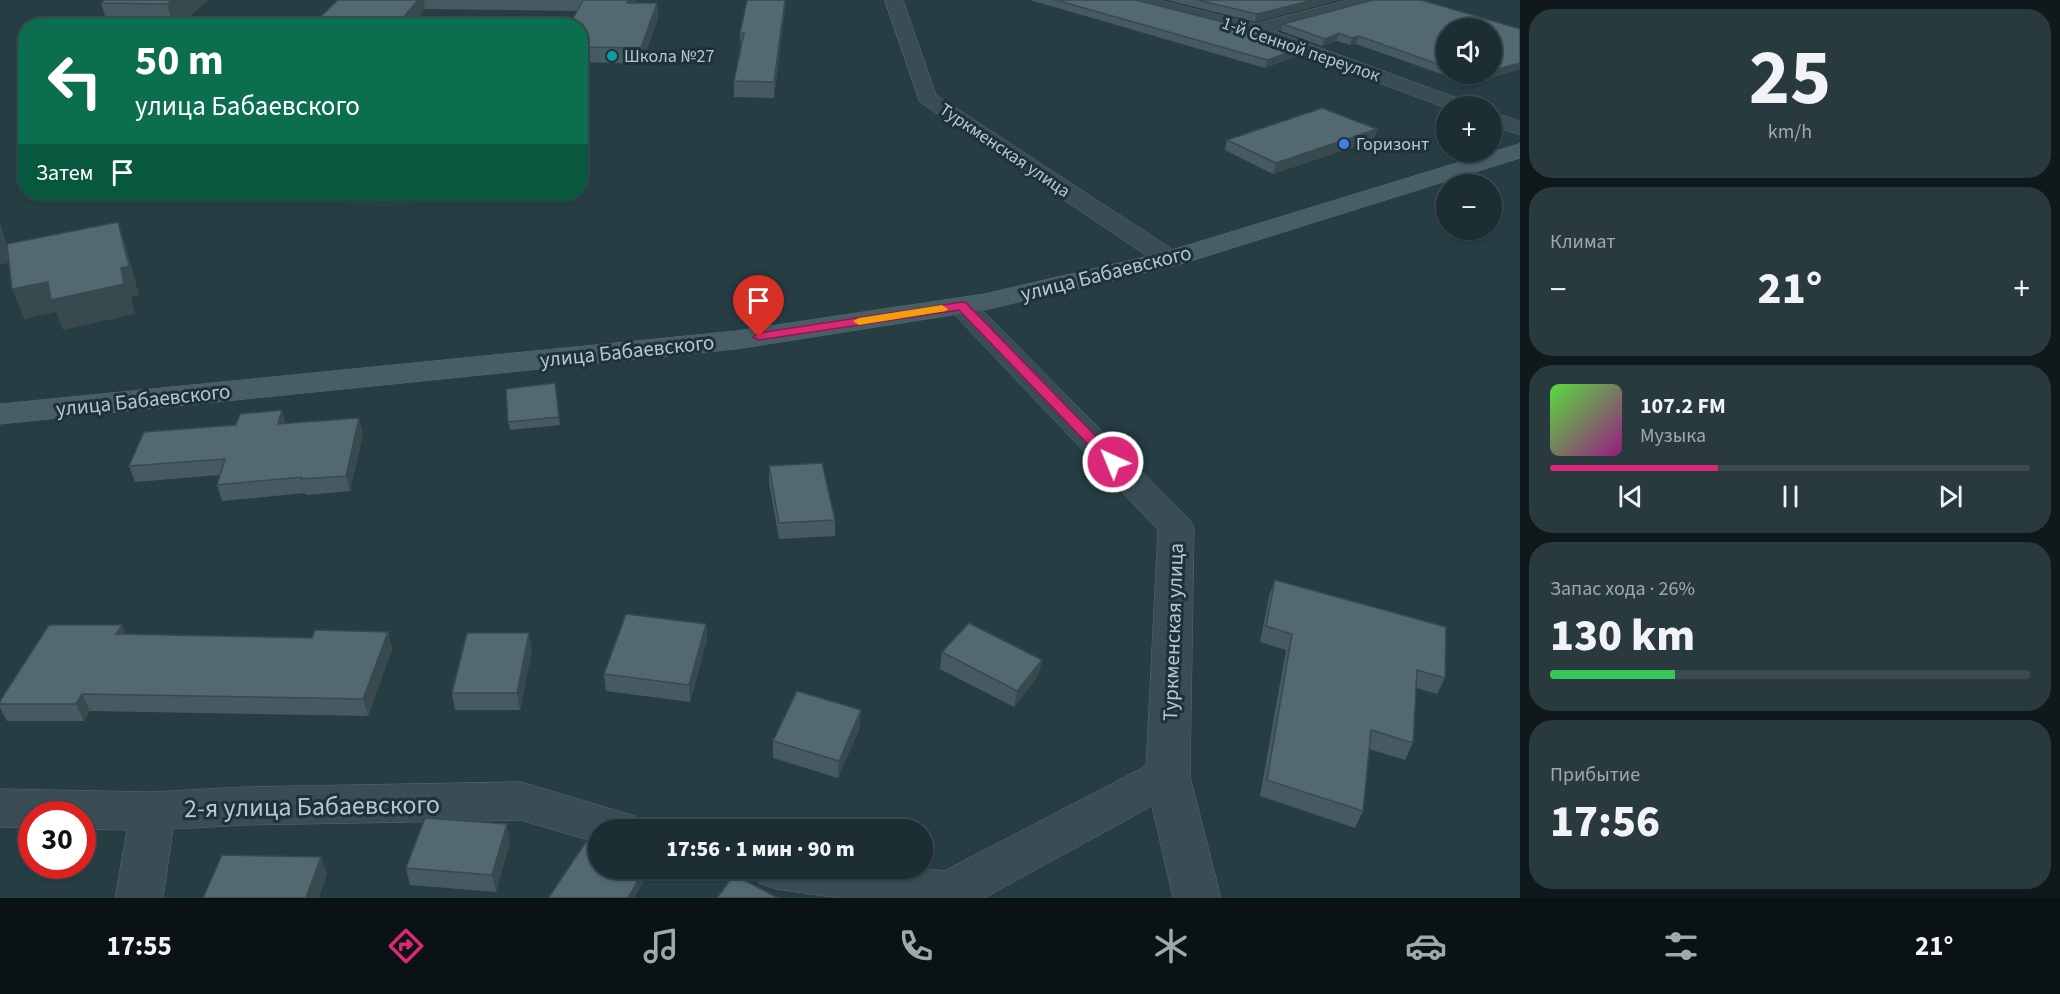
<!DOCTYPE html>
<html lang="ru">
<head>
<meta charset="utf-8">
<style>
  :root { --surface:#1c2e33; --page:#293a3f; --text:#f1f3f6; --muted:#a0a8ac; --line:#3a4a4e; --accent:#db2777 }
  body { margin:0; font-family:"Source Sans 3",sans-serif; background:var(--page); color:var(--text); height:100vh; display:flex; flex-direction:column; font-size:22px; white-space:nowrap }
  * { box-sizing:border-box; margin:0 }
  p { font-size:20px; color:var(--muted) }
  .icon { flex:none; width:33px; height:33px; fill:none; stroke:currentColor; stroke-width:2; stroke-linecap:round; stroke-linejoin:round }
  .map { position:relative; flex:1; overflow:hidden }
  .panel { display:flex; flex-direction:column; gap:9px; padding:9px; background:#0f191c; width:540px }
  .panel>* { flex:none }
  .top-card { position:absolute; left:18px; top:18px; width:570px; height:183px; border-radius:24px; box-shadow:0 2px 4px #0004,0 0 0 2px var(--line); background:#0b6e4f; color:#fff; overflow:hidden }
  .buttons { position:absolute; left:1436px; top:18px; display:grid; gap:12px }
  .buttons a { display:grid; place-items:center; width:66px; height:66px; border-radius:50%; background:var(--surface); box-shadow:0 2px 4px #0004,0 0 0 2px var(--line); font-size:30px }
  .speed { position:absolute; left:18px; top:801px; display:flex; gap:12px; font-size:30px; font-weight:700; text-align:center }
  .speed>* { display:grid; place-content:center; width:78px; height:78px; border-radius:50%; background:var(--surface); box-shadow:0 2px 4px #0004,0 0 0 2px var(--line); line-height:1 }
  .speed .limit { border:9px solid #d22; background:#fff; color:#111 }
  .pin { position:absolute; display:grid; place-items:center; width:51px; height:51px; color:#fff; margin:-62px -26px; border-radius:50% 50% 50% 0; rotate:-45deg; box-shadow:0 0 6px #0007 }
  .pin .icon { rotate:45deg }
  .me { position:absolute; width:66px; margin:-33px; rotate:316deg; stroke-linejoin:round; filter:drop-shadow(0 0 4px #0008) }
  .turn { display:flex; align-items:center; gap:21px; height:126px; padding:0 18px; font-size:27px }
  .turn .icon { width:78px; height:78px; stroke-width:2.5 }
  .turn b { display:block; font-size:42px; line-height:51px }
  .then { display:flex; align-items:center; height:57px; padding:0 18px; background:#0003; gap:12px; font-size:22px }
  .big { font-size:45px; font-weight:800; line-height:1.1 }
  .panel .tile { flex:1; display:flex; flex-direction:column; justify-content:center; gap:9px; min-width:0; padding:0 21px; border-radius:24px; background:var(--page) }
  .panel .dial { align-items:center; gap:0 }
  .dial b { font-size:78px; line-height:1 }
  .song { display:flex; align-items:center; gap:18px }
  .cover { width:72px; height:72px; border-radius:9px; background:linear-gradient(135deg,hsl(110 70% 55%),hsl(310 70% 35%)) }
  .played { height:6px; border-radius:3px; background:linear-gradient(90deg,var(--accent) 35%,var(--line) 35%) }
  .keys { display:flex; justify-content:space-around; direction:ltr }
  .heat { display:flex; justify-content:space-between; align-items:center; font-size:33px; direction:ltr }
  .charge { height:9px; border-radius:4px; background:linear-gradient(90deg,#34c759 26%,var(--line) 0) }
  .trip { position:absolute; left:588px; top:819px; width:345px; height:60px; border-radius:30px; background:var(--surface); box-shadow:0 2px 4px #0004,0 0 0 2px var(--line); font-weight:800; line-height:60px; text-align:center }
  .dock { display:flex; height:96px; justify-content:space-around; align-items:center; background:#0b1214; color:var(--muted) }
  .dock .icon { width:42px; height:42px }
  .dock .selected { color:var(--accent) }
  .dock b { font-size:27px; color:var(--text) }
  main { display:flex; flex:1; min-height:0 }
  .map>svg:first-child { display:block }
  .green { fill:#2a4740 }
  .lines { fill:none; stroke-linecap:round; stroke-linejoin:round }
  .street-casing { stroke:#596a71; stroke-width:1 }
  .secondary-casing { stroke:#596a71; stroke-width:1 }
  .street { fill:#3a4d54; fill-rule:evenodd }
  .secondary { fill:#485e67; fill-rule:evenodd }
  .wall { fill:#475a61; fill-rule:evenodd }
  .shaded-wall { fill:#394a4f }
  .building { fill:#526971; stroke:#394a4f; stroke-width:1.5 }
  .route { fill:#db2777; stroke:#8e194d; stroke-width:1.5 }
  .slow { fill:#f59e0b }
  .culture-dot { fill:#0f9aa8; stroke:#1f3239; stroke-width:2 }
  .shop-dot { fill:#3f7fe0; stroke:#1f3239; stroke-width:2 }
  .labels { text-anchor:middle; stroke-width:6; stroke-linejoin:round; paint-order:stroke }
  .far-street-label { font-size:18px; fill:#b8c7cd; stroke:#1f3239 }
  .far-poi-label { font-size:18px; fill:#b8c7cd; stroke:#1f3239; text-anchor:start }
  .street-label { font-size:21px; fill:#b8c7cd; stroke:#1f3239 }
  .near-street-label { font-size:26px; fill:#b8c7cd; stroke:#1f3239 }
</style>
</head>
<body>
<main>
<div class="map">
<svg width="1520" height="898" viewBox="0 0 1520 898">
  <rect width="100%" height="100%" fill="#263d44"/>
  <path class="green" d="M 316,194 L 458,194 C 425,211 357,206 319,202 Z"/>
  <g class="lines">
    <defs>
      <g id="street">
        <path d="M 885,0 L 903,0 L 936,95 L 1178,253 L 1182,259 L 1178,265 L 1169,267 L 1160,265 L 920,102 Z"/>
        <path d="M 1129,0 L 1158,0 L 1255,24 L 1348,0 L 1377,0 L 1374,4 L 1274,31 L 1468,102 L 1471,106 L 1446,108 L 1249,34 L 1132,4 Z"/>
        <path d="M 1491,112 L 1520,121 L 1520,135 L 1491,125 Z"/>
        <path d="M 962,298 L 972,300 L 1189,519 L 1194,527 L 1190,776 L 1221,898 L 1173,898 L 1152,806 L 984,898 L 838,898 L 776,889 L 759,883 L 752,868 L 922,868 L 944,871 L 1146,766 L 1158,530 L 952,312 L 948,306 L 952,300 Z"/>
        <path d="M 521,782 L 635,816 L 642,830 L 598,830 L 598,843 L 521,820 L 244,825 L 173,829 L 163,898 L 115,898 L 127,830 L 82,829 L 82,814 L 32,814 L 32,828 L 0,827 L 0,789 L 153,792 L 244,787 Z"/>
      </g>
      <path id="secondary" d="M 1520,144 L 1520,158 L 1178,265 L 984,310 L 736,349 L 0,424 L 0,404 L 736,331 L 984,294 L 1162,253 Z"/>
    </defs>
    <use href="#street" class="street-casing"/>
    <use href="#secondary" class="secondary-casing"/>
    <use href="#street" class="street"/>
    <use href="#secondary" class="secondary"/>
  </g>
  <g class="wall">
    <path d="M 105,0 L 209,0 L 177,26 L 108,26 L 101,3 Z"/>
    <path d="M 338,0 L 635,0 L 634,3 L 657,3 L 658,18 L 642,64 L 580,62 L 580,26 L 577,11 L 425,9 L 411,26 L 311,26 Z"/>
    <path d="M 747,0 L 786,0 L 774,98 L 734,97 L 734,81 L 741,49 L 740,33 Z"/>
    <path d="M 1030,0 L 1136,0 L 1299,55 L 1265,68 Z"/>
    <path d="M 1167,0 L 1339,0 L 1255,22 Z"/>
    <path d="M 1373,0 L 1421,0 L 1520,29 L 1520,69 L 1470,84 L 1356,44 L 1350,45 L 1337,41 L 1322,46 L 1281,31 L 1283,24 ZM 1446,28 L 1491,28 L 1491,74 L 1446,74 Z"/>
    <path d="M 1377,129 L 1374,140 L 1273,174 L 1225,150 L 1227,140 Z"/>
    <path d="M 555,383 L 560,425 L 510,430 L 508,422 Z"/>
    <path d="M 359,418 L 363,434 L 350,491 L 306,495 L 305,493 L 222,501 L 217,485 L 220,475 L 135,482 L 129,466 L 286,424 Z"/>
    <path d="M 769,466 L 835,520 L 835,536 L 779,539 L 769,482 Z"/>
    <path d="M 1275,580 L 1445,678 L 1437,694 L 1416,688 L 1413,743 L 1405,760 L 1369,749 L 1363,811 L 1355,828 L 1260,796 L 1286,650 L 1260,642 L 1269,596 Z"/>
    <path d="M 706,624 L 707,640 L 690,702 L 606,691 L 604,674 Z"/>
    <path d="M 388,632 L 392,649 L 368,716 L 90,711 L 84,721 L 7,721 L 0,708 L 0,701 L 126,635 L 312,638 Z"/>
    <path d="M 532,649 L 520,710 L 455,710 L 452,693 Z"/>
    <path d="M 942,652 L 1042,660 L 1038,676 L 1014,707 L 940,669 Z"/>
    <path d="M 860,727 L 838,778 L 773,758 L 773,741 Z"/>
    <path d="M 510,841 L 496,892 L 410,885 L 406,868 Z"/>
  </g>
  <g class="shaded-wall">
    <path d="M 172,0 L 209,0 L 177,26 L 173,26 L 167,4 Z"/>
    <path d="M 418,0 L 424,0 L 425,9 L 411,26 L 396,26 Z"/>
    <path d="M 628,0 L 635,0 L 627,17 L 627,3 Z"/>
    <path d="M 785,0 L 786,0 L 774,98 L 774,82 Z"/>
    <path d="M 1313,0 L 1339,0 L 1255,22 L 1257,14 Z"/>
    <path d="M 657,3 L 658,18 L 642,64 L 641,48 Z"/>
    <path d="M 1339,33 L 1337,41 L 1322,46 L 1325,39 Z"/>
    <path d="M 1359,36 L 1356,44 L 1350,45 L 1352,38 Z"/>
    <path d="M 1301,48 L 1299,55 L 1265,68 L 1267,60 Z"/>
    <path d="M 1520,63 L 1520,69 L 1470,84 L 1473,76 L 1482,74 L 1491,74 L 1491,71 Z"/>
    <path d="M 1377,129 L 1374,140 L 1273,174 L 1276,163 Z"/>
    <path d="M 0,221 L 11,262 L 0,265 Z"/>
    <path d="M 118,222 L 127,250 L 139,295 L 131,297 L 135,314 L 63,330 L 56,312 L 24,319 L 12,289 L 121,268 Z"/>
    <path d="M 282,410 L 286,425 L 278,424 Z"/>
    <path d="M 359,418 L 363,434 L 350,491 L 346,476 Z"/>
    <path d="M 706,624 L 707,640 L 690,702 L 689,685 Z"/>
    <path d="M 122,625 L 129,642 L 116,634 Z"/>
    <path d="M 388,632 L 392,649 L 368,716 L 363,699 Z"/>
    <path d="M 529,633 L 532,649 L 520,710 L 517,693 Z"/>
    <path d="M 1042,660 L 1038,676 L 1014,707 L 1017,691 Z"/>
    <path d="M 82,694 L 90,711 L 84,721 L 76,704 Z"/>
    <path d="M 861,710 L 860,727 L 838,778 L 839,761 Z"/>
    <path d="M 507,824 L 510,841 L 496,892 L 492,875 Z"/>
    <path d="M 321,857 L 327,874 L 319,898 L 306,898 Z"/>
    <path d="M 645,868 L 646,868 L 647,875 L 634,898 L 628,898 Z"/>
  </g>
  <g class="building">
    <path d="M 105,0 L 172,0 L 167,4 L 101,3 Z"/>
    <path d="M 338,0 L 418,0 L 396,26 L 311,26 Z"/>
    <path d="M 583,0 L 628,0 L 627,3 L 657,3 L 641,48 L 580,47 L 580,26 L 569,26 Z"/>
    <path d="M 747,0 L 785,0 L 774,82 L 734,81 L 744,33 L 740,33 Z"/>
    <path d="M 1056,0 L 1136,0 L 1250,29 L 1301,48 L 1267,60 Z"/>
    <path d="M 1197,0 L 1313,0 L 1257,14 Z"/>
    <path d="M 1373,0 L 1421,0 L 1520,29 L 1520,63 L 1491,71 L 1491,28 L 1446,28 L 1446,67 L 1359,36 L 1352,38 L 1339,33 L 1325,39 L 1283,24 Z"/>
    <path d="M 1466,74 L 1482,74 L 1473,76 Z"/>
    <path d="M 1322,108 L 1377,129 L 1276,163 L 1227,140 Z"/>
    <path d="M 118,222 L 129,266 L 121,268 L 124,284 L 51,300 L 48,282 L 12,289 L 7,244 Z"/>
    <path d="M 555,383 L 559,417 L 508,422 L 506,389 Z"/>
    <path d="M 282,410 L 278,424 L 359,418 L 346,476 L 301,479 L 302,477 L 217,485 L 225,459 L 129,466 L 144,432 L 236,425 L 240,414 Z"/>
    <path d="M 822,463 L 835,520 L 779,523 L 769,466 Z"/>
    <path d="M 1275,580 L 1446,627 L 1445,678 L 1417,670 L 1413,743 L 1371,730 L 1363,811 L 1267,780 L 1292,634 L 1266,626 Z"/>
    <path d="M 626,614 L 706,624 L 689,685 L 604,674 Z"/>
    <path d="M 969,623 L 1042,660 L 1017,691 L 942,652 Z"/>
    <path d="M 49,625 L 122,625 L 116,634 L 312,638 L 315,630 L 388,632 L 363,699 L 82,694 L 76,704 L 0,704 L 0,701 Z"/>
    <path d="M 467,633 L 529,633 L 517,693 L 452,693 Z"/>
    <path d="M 797,691 L 861,710 L 839,761 L 773,741 Z"/>
    <path d="M 425,818 L 507,824 L 492,875 L 406,868 Z"/>
    <path d="M 586,842 L 598,847 L 598,868 L 645,868 L 628,898 L 551,898 L 549,897 Z"/>
    <path d="M 222,855 L 321,857 L 306,898 L 203,898 Z"/>
    <path d="M 734,875 L 778,898 L 717,898 Z"/>
  </g>
  <path class="route" d="M 962,302 L 966,303 L 1118,459 L 1120,462 L 1118,465 L 1108,465 L 959,310 L 759,340 L 753,337 L 759,333 Z"/>
  <path class="slow" d="M 942,305 L 948,309 L 946,311 L 859,325 L 853,321 L 859,318 Z"/>
  <circle class="culture-dot" cx="612" cy="56" r="6"/>
  <circle class="shop-dot" cx="1344" cy="144" r="6"/>
  <g class="labels">
    <g class="far-street-label">
      <text transform="translate(1301 49) rotate(19)" y="6">1-й Сенной переулок</text>
      <text transform="translate(1005 150) rotate(34)" y="6">Туркменская улица</text>
    </g>
    <g class="far-poi-label">
      <text x="624" y="62">Школа №27</text>
      <text x="1356" y="150">Горизонт</text>
    </g>
    <g class="street-label">
      <text transform="translate(1106 273) rotate(-14)" y="7">улица Бабаевского</text>
      <text transform="translate(627 351) rotate(-6)" y="7">улица Бабаевского</text>
      <text transform="translate(143 400) rotate(-6)" y="7">улица Бабаевского</text>
      <text transform="translate(1173 632) rotate(-88)" y="7">Туркменская улица</text>
    </g>
    <g class="near-street-label">
      <text transform="translate(312 806) rotate(-1)" y="9">2-я улица Бабаевского</text>
    </g>
  </g>
</svg>
<div class="buttons">
<a><svg class="icon" aria-label="sound" viewBox="0 0 24 24"><path d="M4 9h4l5-4v14l-5-4H4zM17 9q2 3 0 6"/></svg></a>
<a>+</a>
<a>−</a>
</div>
<div class="speed"><div class="limit">30</div></div>
<div class="pin" style="left:759px;top:337px;background:#d93025"><svg class="icon" aria-label="arrive" viewBox="0 0 24 24"><path d="M6 21V4h12l-3 4 3 4H6"/></svg></div>
<svg class="me" style="left:1113px;top:462px" viewBox="-20 -20 40 40"><circle r="17" fill="#db2777" stroke="#fff" stroke-width="3"/><path d="M0-11L8 9 0 5-8 9z" fill="#fff"/></svg>
<div class="trip">17:56 · 1 мин · 90 m</div>
<div class="top-card">
<div class="turn"><svg class="icon" aria-label="left" viewBox="0 0 24 24"><path d="M17 20v-9H6M10 6l-5 5 5 5"/></svg><div><b>50 m</b>улица Бабаевского</div></div>
<div class="then">Затем<svg class="icon" aria-label="arrive" viewBox="0 0 24 24"><path d="M6 21V4h12l-3 4 3 4H6"/></svg></div>
</div>
</div>
<section class="panel">
<div class="tile dial"><b>25</b><p>km/h</p></div>
<div class="tile"><p>Климат</p>
<div class="heat"><a>−</a><b class="big">21°</b><a>+</a></div>
</div>
<div class="tile">
<div class="song"><i class="cover"></i><div><b>107.2 FM</b><p>Музыка</p></div></div>
<div class="played"></div>
<div class="keys"><svg class="icon" aria-label="previous" viewBox="0 0 24 24"><path d="M18 5L8 12l10 7zM5 5v14"/></svg><svg class="icon" aria-label="pause" viewBox="0 0 24 24"><path d="M8 5v14M16 5v14"/></svg><svg class="icon" aria-label="next" viewBox="0 0 24 24"><path d="M6 5l10 7-10 7zM19 5v14"/></svg></div>
</div>
<div class="tile"><p>Запас хода · 26%</p><b class="big">130 km</b><div class="charge"></div></div>
<div class="tile"><p>Прибытие</p><b class="big">17:56</b></div>
</section>
</main>
<nav class="dock">
<b>17:55</b>
<svg class="icon selected" aria-label="directions" viewBox="0 0 24 24"><path d="M12 3l9 9-9 9-9-9zM9 14v-3h6M13 9l2 2-2 2"/></svg>
<svg class="icon" aria-label="music" viewBox="0 0 24 24"><path d="M9 18V5l10-2v13"/><circle cx="6" cy="18" r="3"/><circle cx="16" cy="16" r="3"/></svg>
<svg class="icon" aria-label="phone" viewBox="0 0 24 24"><path d="M5 4h4l2 5-3 2q2 4 5 5l2-3 5 2v4C11 20 4 13 5 4z"/></svg>
<svg class="icon" aria-label="climate" viewBox="0 0 24 24"><path d="M12 3v18M4 7l16 10M4 17L20 7"/></svg>
<svg class="icon" aria-label="car" viewBox="0 0 24 24"><path d="M5 17H2v-5l4-1 3-4h7l3 4 3 1v5h-3M9 17h6M6 11h13"/><circle cx="7" cy="17" r="2"/><circle cx="17" cy="17" r="2"/></svg>
<svg class="icon" aria-label="filters" viewBox="0 0 24 24"><path d="M4 7h16M4 17h16"/><circle cx="9" cy="7" r="2"/><circle cx="15" cy="17" r="2"/></svg>
<b>21°</b>
</nav>
</body>
</html>
